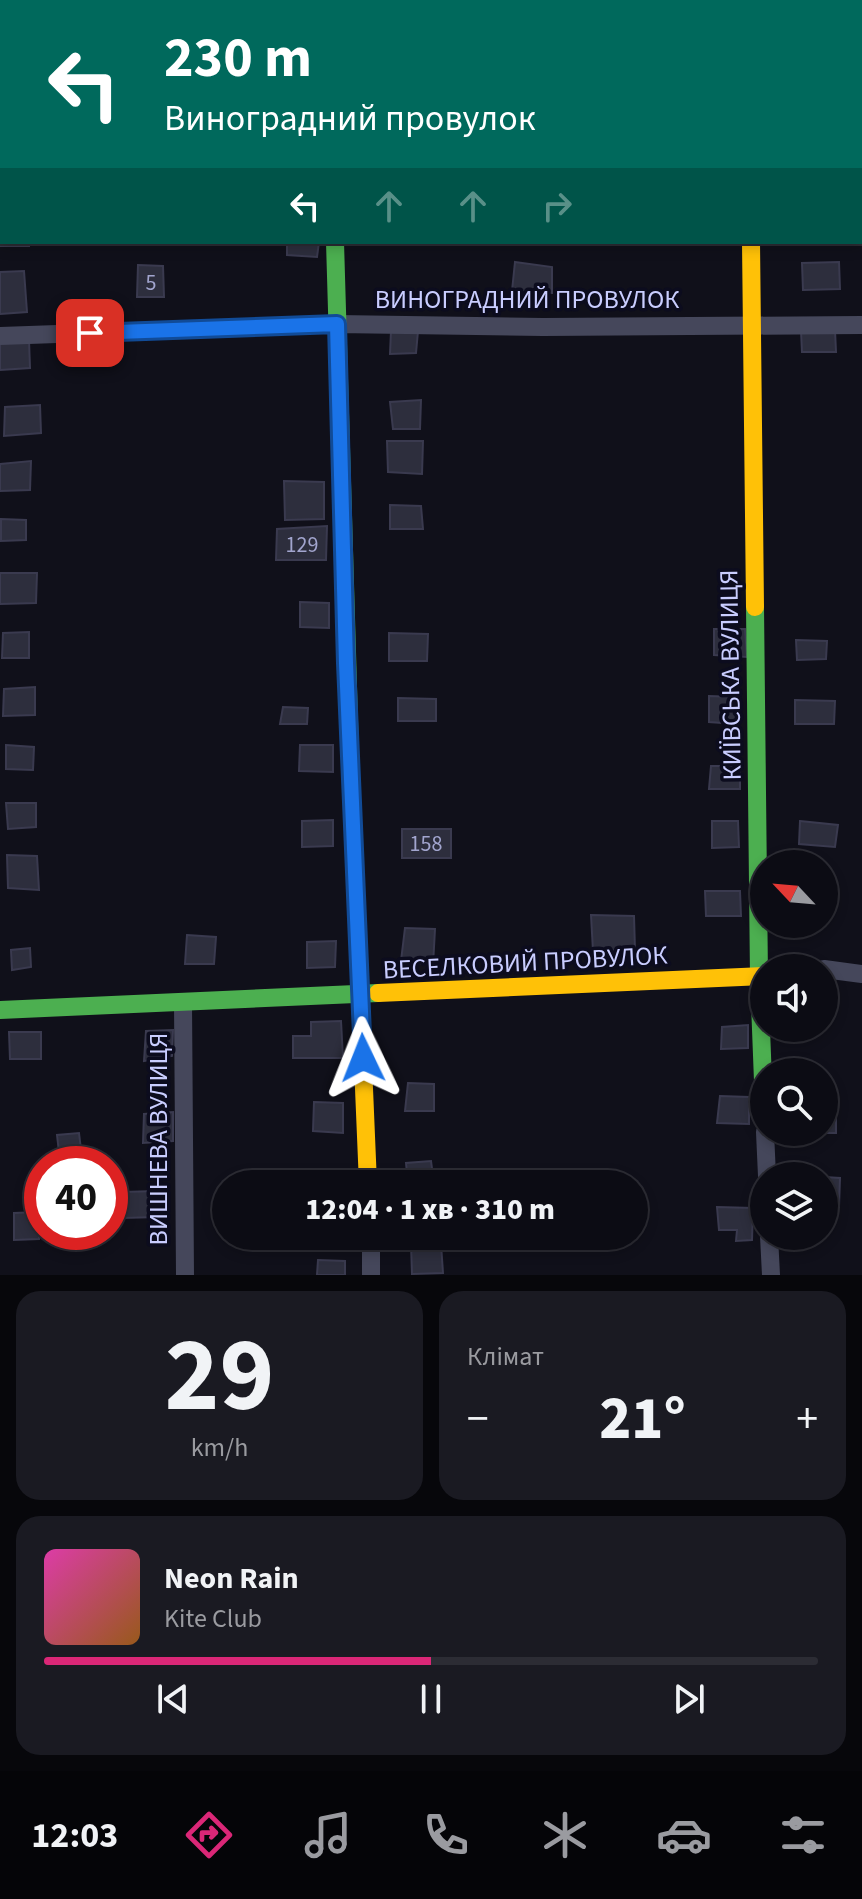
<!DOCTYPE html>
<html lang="uk">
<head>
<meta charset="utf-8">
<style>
  :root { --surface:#0c0c14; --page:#1a1a22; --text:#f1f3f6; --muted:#9a9ba0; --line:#2c2c34; --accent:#db2777 }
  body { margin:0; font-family:"Source Sans 3",sans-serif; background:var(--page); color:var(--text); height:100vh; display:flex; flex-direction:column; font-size:30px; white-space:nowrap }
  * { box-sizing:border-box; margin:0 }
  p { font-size:26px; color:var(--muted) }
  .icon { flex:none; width:44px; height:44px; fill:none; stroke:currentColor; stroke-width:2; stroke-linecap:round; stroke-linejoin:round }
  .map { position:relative; height:1275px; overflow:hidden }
  .details { display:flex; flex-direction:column; gap:16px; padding:16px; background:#07070b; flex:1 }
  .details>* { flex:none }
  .top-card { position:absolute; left:0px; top:0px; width:862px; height:244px; box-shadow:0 4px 12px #0003,0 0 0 2px var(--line); background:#00695c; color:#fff; overflow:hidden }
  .needle { width:52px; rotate:296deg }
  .fabs { position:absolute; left:750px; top:850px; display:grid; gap:16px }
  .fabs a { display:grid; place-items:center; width:88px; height:88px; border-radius:50%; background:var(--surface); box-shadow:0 4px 12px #0003,0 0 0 2px var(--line); font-size:40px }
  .speed { position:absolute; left:24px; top:1146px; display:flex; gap:16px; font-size:40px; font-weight:700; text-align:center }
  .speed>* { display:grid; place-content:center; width:104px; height:104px; border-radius:50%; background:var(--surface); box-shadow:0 4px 12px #0003,0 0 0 2px var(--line); line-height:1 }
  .speed .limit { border:12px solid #d22; background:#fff; color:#111 }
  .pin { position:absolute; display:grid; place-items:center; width:68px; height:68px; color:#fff; margin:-34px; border-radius:16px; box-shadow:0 4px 12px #0006 }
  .me { position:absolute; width:88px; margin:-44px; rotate:358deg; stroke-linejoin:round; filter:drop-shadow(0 0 6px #0008) }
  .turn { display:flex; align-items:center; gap:28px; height:168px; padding:0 32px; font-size:36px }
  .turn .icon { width:104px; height:104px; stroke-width:2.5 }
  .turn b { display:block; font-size:56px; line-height:68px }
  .lanes { display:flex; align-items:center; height:76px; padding:0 32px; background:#0003; justify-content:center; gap:40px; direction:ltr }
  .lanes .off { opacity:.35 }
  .big { font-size:60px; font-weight:800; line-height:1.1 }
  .details .card { flex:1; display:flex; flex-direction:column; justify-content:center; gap:12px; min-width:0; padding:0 28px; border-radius:24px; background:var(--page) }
  .details .dial { align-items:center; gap:0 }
  .dial b { font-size:104px; line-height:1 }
  .song { display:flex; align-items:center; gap:24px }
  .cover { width:96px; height:96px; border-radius:12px; background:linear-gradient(135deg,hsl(320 70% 55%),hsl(30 70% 35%)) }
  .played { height:8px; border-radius:4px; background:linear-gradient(90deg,var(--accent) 50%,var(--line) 50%) }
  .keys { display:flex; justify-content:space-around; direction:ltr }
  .heat { display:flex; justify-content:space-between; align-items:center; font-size:44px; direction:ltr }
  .details .tiles { flex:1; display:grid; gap:16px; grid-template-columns:1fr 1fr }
  .card:last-child { grid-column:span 2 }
  .trip { position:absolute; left:212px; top:1170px; width:436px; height:80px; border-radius:40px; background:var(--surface); box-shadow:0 4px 12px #0003,0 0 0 2px var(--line); font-weight:800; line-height:80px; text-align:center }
  .tab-bar { display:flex; height:128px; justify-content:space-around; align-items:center; background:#050508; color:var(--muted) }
  .tab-bar .icon { width:56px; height:56px }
  .tab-bar .active { color:var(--accent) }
  .tab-bar b { font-size:36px; color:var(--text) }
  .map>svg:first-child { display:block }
  .building { fill:#2d2e3d; stroke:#3a3a4f; stroke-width:2 }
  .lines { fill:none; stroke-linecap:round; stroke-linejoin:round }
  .street { stroke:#45475b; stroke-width:18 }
  .fast { stroke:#4caf50; stroke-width:18 }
  .slow { stroke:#ffc107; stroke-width:18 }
  .route-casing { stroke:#114b97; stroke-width:20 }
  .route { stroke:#1a73e8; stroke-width:14 }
  .labels { text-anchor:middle; stroke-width:7; stroke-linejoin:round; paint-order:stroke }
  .number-label { font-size:22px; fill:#a2a5ce }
  .street-label { font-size:26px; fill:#c9cdff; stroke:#0c0c1e }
</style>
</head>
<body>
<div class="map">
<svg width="862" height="1275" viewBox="0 0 862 1275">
  <rect width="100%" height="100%" fill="#10101a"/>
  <g class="building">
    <path d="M 0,219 L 2,242 L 29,242 L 29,246 L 0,246 Z"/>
    <path d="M 287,242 L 319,242 L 317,257 L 287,255 Z"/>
    <path d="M 515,262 L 552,267 L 552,293 L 512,291 Z"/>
    <path d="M 839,262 L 840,289 L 803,290 L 802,263 Z"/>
    <path d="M 138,265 L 163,266 L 164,297 L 137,297 Z"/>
    <path d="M 24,271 L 27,312 L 0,314 L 0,272 Z"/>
    <path d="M 835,330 L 836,352 L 802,352 L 801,331 Z"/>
    <path d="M 391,331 L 418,331 L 416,353 L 390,354 Z"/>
    <path d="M 0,340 L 29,340 L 30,368 L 0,370 Z"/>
    <path d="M 421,400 L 420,429 L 393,429 L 390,402 Z"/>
    <path d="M 40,405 L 41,433 L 4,436 L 5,407 Z"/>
    <path d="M 387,441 L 423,441 L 422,474 L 388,472 Z"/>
    <path d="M 31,461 L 30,490 L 0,491 L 0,464 Z"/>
    <path d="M 284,481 L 324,482 L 324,519 L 285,520 Z"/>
    <path d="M 390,505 L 421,506 L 423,529 L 390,529 Z"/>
    <path d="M 1,519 L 26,520 L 26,540 L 1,541 Z"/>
    <path d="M 327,526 L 326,560 L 276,560 L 277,529 Z"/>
    <path d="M 0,573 L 37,573 L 36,603 L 0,604 Z"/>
    <path d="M 300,602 L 329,603 L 329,628 L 300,627 Z"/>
    <path d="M 714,629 L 745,629 L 747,657 L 714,655 Z"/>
    <path d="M 29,632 L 29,658 L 2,658 L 3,633 Z"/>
    <path d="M 389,633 L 428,634 L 427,661 L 389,661 Z"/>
    <path d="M 796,640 L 827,641 L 826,659 L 797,660 Z"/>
    <path d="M 35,687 L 35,715 L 3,716 L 4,689 Z"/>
    <path d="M 709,696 L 735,697 L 736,724 L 709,722 Z"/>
    <path d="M 398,698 L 436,699 L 436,721 L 398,721 Z"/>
    <path d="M 795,700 L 835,701 L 834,724 L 795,724 Z"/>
    <path d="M 283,707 L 308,708 L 307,724 L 280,724 Z"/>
    <path d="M 6,745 L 34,747 L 33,770 L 6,769 Z"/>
    <path d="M 300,745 L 333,745 L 333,772 L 299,771 Z"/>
    <path d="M 711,766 L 740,766 L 740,789 L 709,789 Z"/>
    <path d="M 6,803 L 36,803 L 36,827 L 8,829 Z"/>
    <path d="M 333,820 L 333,846 L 302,847 L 302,821 Z"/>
    <path d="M 712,821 L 738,821 L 739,847 L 712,848 Z"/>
    <path d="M 800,821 L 838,825 L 835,847 L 799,844 Z"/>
    <rect x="402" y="829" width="49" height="29"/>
    <path d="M 7,855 L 37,856 L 39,890 L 8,888 Z"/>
    <path d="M 705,891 L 740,891 L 741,916 L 706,916 Z"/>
    <path d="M 591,915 L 634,916 L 635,950 L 593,951 Z"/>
    <path d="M 405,928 L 435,929 L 433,965 L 401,961 Z"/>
    <path d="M 187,935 L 216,937 L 214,964 L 185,964 Z"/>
    <path d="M 336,941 L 335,967 L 307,968 L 307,942 Z"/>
    <path d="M 30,948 L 31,967 L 12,970 L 11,950 Z"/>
    <path d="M 341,1021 L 343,1058 L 293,1058 L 293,1036 L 311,1036 L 311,1022 Z"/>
    <path d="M 748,1025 L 748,1048 L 721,1049 L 722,1027 Z"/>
    <path d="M 173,1030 L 172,1056 L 144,1061 L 146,1031 Z"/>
    <path d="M 9,1032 L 41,1032 L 41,1059 L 10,1059 Z"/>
    <path d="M 408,1083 L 434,1084 L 434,1111 L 405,1111 Z"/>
    <path d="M 720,1096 L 749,1097 L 749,1124 L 717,1123 Z"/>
    <path d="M 314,1102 L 343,1103 L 343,1133 L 313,1131 Z"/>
    <path d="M 824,1110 L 836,1110 L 836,1133 L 806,1133 L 824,1132 Z"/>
    <path d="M 173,1112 L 173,1141 L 143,1143 L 144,1114 Z"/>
    <path d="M 79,1133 L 82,1158 L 60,1161 L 57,1135 Z"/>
    <path d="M 431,1161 L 434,1184 L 408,1184 L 406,1163 Z"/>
    <path d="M 824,1177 L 840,1178 L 839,1207 L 824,1205 Z"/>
    <path d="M 156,1191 L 157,1217 L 123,1218 L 123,1192 Z"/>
    <path d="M 717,1207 L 753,1208 L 752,1240 L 736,1241 L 737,1230 L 719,1230 Z"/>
    <path d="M 39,1212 L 39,1239 L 14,1240 L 14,1213 Z"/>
    <path d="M 318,1236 L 345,1236 L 345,1248 L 318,1249 Z"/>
    <path d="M 411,1244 L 441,1244 L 443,1273 L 412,1274 Z"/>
    <path d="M 318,1260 L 345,1261 L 345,1275 L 317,1275 Z"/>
  </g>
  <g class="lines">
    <g class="street">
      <path d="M 329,0 L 330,2"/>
      <path d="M 749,0 L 749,2"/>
      <path d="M 0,336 L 337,324 L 543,327 L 862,325"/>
      <path d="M 824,969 L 862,974"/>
      <path d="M 183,1003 L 185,1275"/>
      <path d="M 765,1132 L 767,1176"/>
      <path d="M 371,1236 L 371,1275"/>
      <path d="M 769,1236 L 771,1275"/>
    </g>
    <g class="fast">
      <path d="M 335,242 L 350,754"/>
      <path d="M 755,607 L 759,977 L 764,1107"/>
      <path d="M 0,1010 L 378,993"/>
    </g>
    <g class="slow">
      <path d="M 751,242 L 755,607"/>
      <path d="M 350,754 L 368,1184"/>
      <path d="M 378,993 L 764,976"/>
    </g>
  </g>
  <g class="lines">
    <defs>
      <path id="route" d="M 90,333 L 337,324 L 346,663 L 363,1058"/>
    </defs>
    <use href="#route" class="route-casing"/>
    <use href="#route" class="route"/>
  </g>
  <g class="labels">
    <g class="number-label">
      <text x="151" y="290">5</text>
      <text x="302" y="552">129</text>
      <text x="426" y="851">158</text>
    </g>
    <g class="street-label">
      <text x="527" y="308">ВИНОГРАДНИЙ ПРОВУЛОК</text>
      <text transform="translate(730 675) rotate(-91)" y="9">КИЇВСЬКА ВУЛИЦЯ</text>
      <text transform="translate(525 962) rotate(-3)" y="9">ВЕСЕЛКОВИЙ ПРОВУЛОК</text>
      <text transform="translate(158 1139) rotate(-90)" y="9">ВИШНЕВА ВУЛИЦЯ</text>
    </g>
  </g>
</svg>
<div class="fabs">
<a><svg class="needle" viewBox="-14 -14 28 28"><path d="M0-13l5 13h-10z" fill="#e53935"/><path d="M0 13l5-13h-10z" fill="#9a9ba0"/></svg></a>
<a><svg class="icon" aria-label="sound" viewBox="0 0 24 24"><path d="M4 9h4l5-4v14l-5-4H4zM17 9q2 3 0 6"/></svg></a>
<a><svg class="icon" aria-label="search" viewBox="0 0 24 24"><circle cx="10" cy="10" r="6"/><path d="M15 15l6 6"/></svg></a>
<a><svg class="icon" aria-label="layers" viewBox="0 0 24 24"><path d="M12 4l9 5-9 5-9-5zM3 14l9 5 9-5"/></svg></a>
</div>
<div class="speed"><div class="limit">40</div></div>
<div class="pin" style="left:90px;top:333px;background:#d93025"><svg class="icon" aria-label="arrive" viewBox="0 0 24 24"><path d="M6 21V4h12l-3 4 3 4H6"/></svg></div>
<svg class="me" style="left:363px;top:1058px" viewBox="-20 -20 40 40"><path d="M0-17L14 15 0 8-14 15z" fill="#1a73e8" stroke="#fff" stroke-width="4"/></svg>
<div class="trip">12:04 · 1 хв · 310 m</div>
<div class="top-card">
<div class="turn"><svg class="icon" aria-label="left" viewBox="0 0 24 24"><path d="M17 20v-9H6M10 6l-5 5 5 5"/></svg><div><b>230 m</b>Виноградний провулок</div></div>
<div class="lanes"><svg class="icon" aria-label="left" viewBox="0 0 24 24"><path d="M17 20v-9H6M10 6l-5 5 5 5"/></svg><svg class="icon off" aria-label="ahead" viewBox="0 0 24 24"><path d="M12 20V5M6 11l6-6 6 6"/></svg><svg class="icon off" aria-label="ahead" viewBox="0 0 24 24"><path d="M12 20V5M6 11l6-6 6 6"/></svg><svg class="icon off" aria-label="right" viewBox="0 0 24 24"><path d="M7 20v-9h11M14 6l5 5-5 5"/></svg></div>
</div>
</div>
<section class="details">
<div class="tiles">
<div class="card dial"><b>29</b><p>km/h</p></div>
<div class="card"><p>Клімат</p>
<div class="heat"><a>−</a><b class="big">21°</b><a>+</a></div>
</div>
<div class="card">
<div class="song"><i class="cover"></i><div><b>Neon Rain</b><p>Kite Club</p></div></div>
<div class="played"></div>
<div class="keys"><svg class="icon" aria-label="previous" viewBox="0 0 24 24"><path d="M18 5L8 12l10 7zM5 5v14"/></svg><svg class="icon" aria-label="pause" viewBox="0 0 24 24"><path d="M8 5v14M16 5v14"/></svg><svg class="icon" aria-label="next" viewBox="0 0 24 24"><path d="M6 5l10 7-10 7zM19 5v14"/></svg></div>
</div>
</div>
</section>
<nav class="tab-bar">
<b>12:03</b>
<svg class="icon active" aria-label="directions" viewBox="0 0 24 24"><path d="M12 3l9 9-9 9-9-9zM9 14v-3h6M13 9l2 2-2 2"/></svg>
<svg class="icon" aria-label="music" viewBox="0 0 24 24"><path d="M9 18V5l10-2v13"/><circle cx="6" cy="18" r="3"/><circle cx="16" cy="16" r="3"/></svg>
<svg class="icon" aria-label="phone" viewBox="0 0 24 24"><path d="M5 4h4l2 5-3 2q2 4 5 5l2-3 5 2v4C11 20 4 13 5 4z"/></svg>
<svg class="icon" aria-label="climate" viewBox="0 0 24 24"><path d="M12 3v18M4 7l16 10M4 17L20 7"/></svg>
<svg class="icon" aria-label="car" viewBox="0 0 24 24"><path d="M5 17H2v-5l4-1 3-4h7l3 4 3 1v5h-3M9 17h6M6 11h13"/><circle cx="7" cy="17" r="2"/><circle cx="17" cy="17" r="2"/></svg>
<svg class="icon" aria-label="filters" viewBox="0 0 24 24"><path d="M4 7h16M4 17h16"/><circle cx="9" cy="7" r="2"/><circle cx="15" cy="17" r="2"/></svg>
</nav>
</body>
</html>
